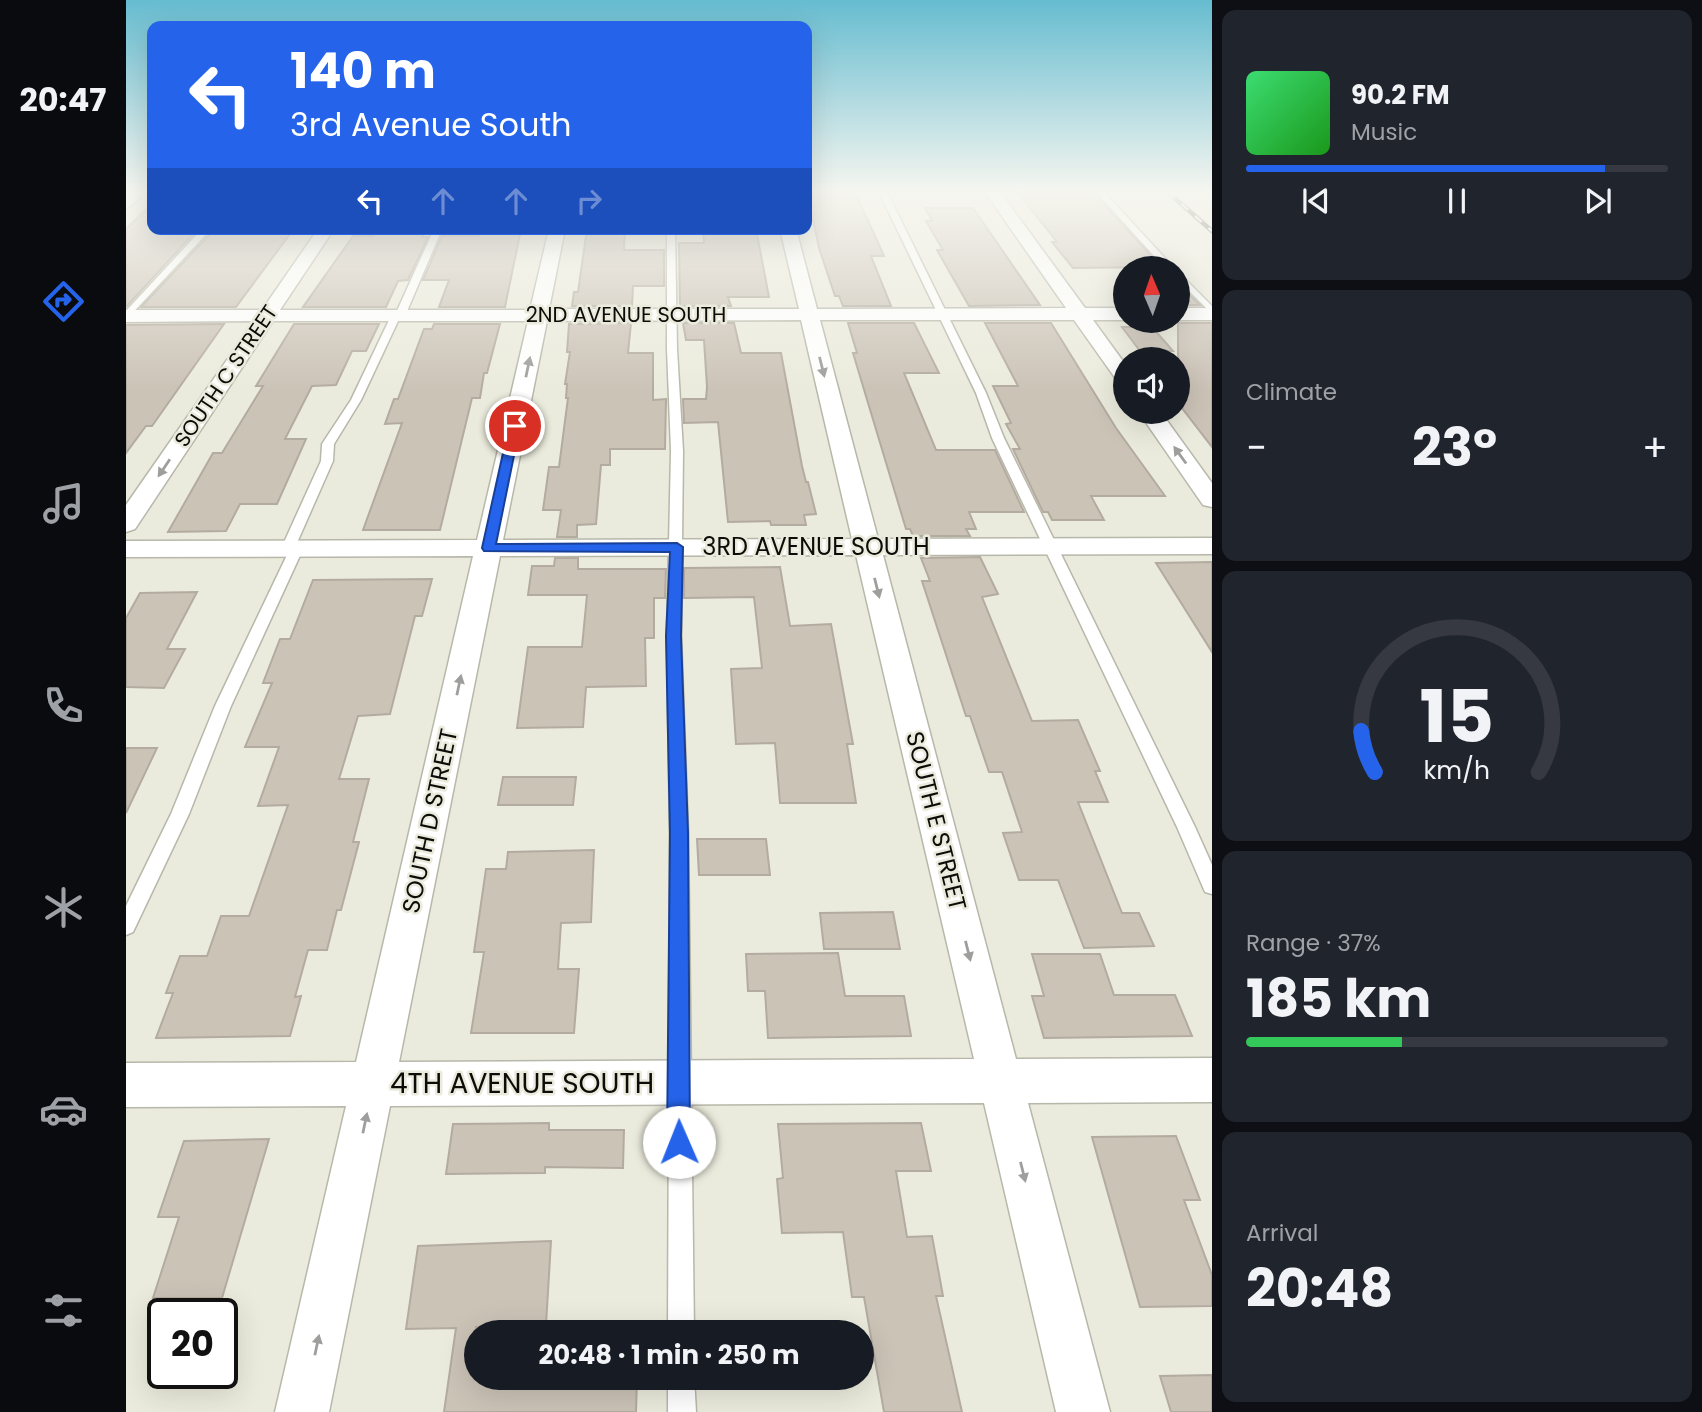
<!DOCTYPE html>
<html lang="en">
<head>
<meta charset="utf-8">
<style>
  :root { --surface:#171b24; --page:#20242c; --text:#f1f3f6; --muted:#9ea1a6; --line:#363941; --accent:#2563eb }
  body { margin:0; font-family:Poppins,sans-serif; background:var(--page); color:var(--text); height:100vh; display:flex; flex-direction:column; font-size:26px; white-space:nowrap }
  * { box-sizing:border-box; margin:0 }
  p { font-size:23px; color:var(--muted) }
  .icon { flex:none; width:38px; height:38px; fill:none; stroke:currentColor; stroke-width:2; stroke-linecap:round; stroke-linejoin:round }
  .map { position:relative; flex:1; overflow:hidden }
  .sheet { display:flex; flex-direction:column; gap:10px; padding:10px; background:#0d0f14; width:490px }
  .sheet>* { flex:none }
  .top-card { position:absolute; left:21px; top:21px; width:665px; height:214px; border-radius:14px; box-shadow:0 7px 28px #0002; background:#2563eb; color:#fff; overflow:hidden }
  .needle { width:46px; rotate:358deg }
  .controls { position:absolute; left:987px; top:256px; display:grid; gap:14px }
  .controls a { display:grid; place-items:center; width:77px; height:77px; border-radius:50%; background:var(--surface); box-shadow:0 7px 28px #0002; font-size:35px }
  .speed { position:absolute; left:21px; top:1298px; display:flex; gap:14px; font-size:35px; font-weight:700; text-align:center }
  .speed>* { display:grid; place-content:center; width:91px; height:91px; border-radius:50%; background:var(--surface); box-shadow:0 7px 28px #0002; line-height:1 }
  .speed .limit { border:4px solid #111; border-radius:10px; background:#fff; color:#111 }
  .pin { position:absolute; display:grid; place-items:center; width:60px; height:60px; color:#fff; margin:-30px; border:4px solid #fff; border-radius:50%; box-shadow:0 2px 7px #0007 }
  .me { position:absolute; width:77px; margin:-38px; rotate:359deg; stroke-linejoin:round; filter:drop-shadow(0 0 5px #0008) }
  .turn { display:flex; align-items:center; gap:24px; height:147px; padding:0 28px; font-size:32px }
  .turn .icon { width:91px; height:91px; stroke-width:2.5 }
  .turn b { display:block; font-size:49px; line-height:60px }
  .lanes { display:flex; align-items:center; height:66px; padding:0 28px; background:#0003; justify-content:center; gap:35px; direction:ltr }
  .lanes .off { opacity:.35 }
  .big { font-size:52px; font-weight:700; line-height:1.1 }
  .sheet .widget { flex:1; display:flex; flex-direction:column; justify-content:center; gap:10px; min-width:0; padding:0 24px; border-radius:14px; background:var(--page) }
  .sheet .dial { align-items:center; gap:0 }
  .dial svg { height:182px; overflow:visible; fill:none; stroke:var(--line); stroke-width:7; stroke-linecap:round; text-anchor:middle }
  .dial text { fill:var(--text); stroke:none }
  .song { display:flex; align-items:center; gap:21px }
  .cover { width:84px; height:84px; border-radius:10px; background:linear-gradient(135deg,hsl(140 70% 55%),hsl(120 70% 35%)) }
  .played { height:7px; border-radius:4px; background:linear-gradient(90deg,var(--accent) 85%,var(--line) 85%) }
  .keys { display:flex; justify-content:space-around; direction:ltr }
  .heat { display:flex; justify-content:space-between; align-items:center; font-size:38px; direction:ltr }
  .charge { height:10px; border-radius:5px; background:linear-gradient(90deg,#34c759 37%,var(--line) 0) }
  .trip { position:absolute; left:338px; top:1320px; width:410px; height:70px; border-radius:35px; background:var(--surface); box-shadow:0 7px 28px #0002; font-weight:700; line-height:70px; text-align:center }
  main { display:flex; flex:1; min-height:0 }
  .tabs { display:flex; flex-direction:column; width:126px; justify-content:space-around; align-items:center; background:#090b0e; color:var(--muted) }
  .tabs .icon { width:49px; height:49px }
  .tabs .current { color:var(--accent) }
  .tabs b { font-size:32px; color:var(--text) }
  .map>svg:first-child { display:block }
  .building { fill:#ccc3b7; stroke:#b4aba0; stroke-width:2 }
  .lines { fill:none; stroke-linecap:round; stroke-linejoin:round }
  .service-casing { stroke:#b7b7aa; stroke-width:3 }
  .minor-casing { stroke:#b7b7aa; stroke-width:3 }
  .service { fill:#fff; fill-rule:evenodd }
  .minor { fill:#fff; fill-rule:evenodd }
  .rail-casing { stroke:#464640; stroke-width:4.5 }
  .rail { stroke:#ebebdd; stroke-width:2.5; stroke-dasharray:9; stroke-linecap:butt }
  .oneway { fill:#9e9e9c }
  .route { fill:#2563eb; stroke:#184099; stroke-width:2 }
  .labels { text-anchor:middle; stroke-width:5; stroke-linejoin:round; paint-order:stroke }
  .far-street-label { font-size:21px; fill:#0c0c08; stroke:#ebebdd }
  .street-label { font-size:24px; fill:#0c0c08; stroke:#ebebdd }
  .near-street-label { font-size:28px; fill:#0c0c08; stroke:#ebebdd }
</style>
</head>
<body>
<main>
<nav class="tabs">
<b>20:47</b>
<svg class="icon current" aria-label="directions" viewBox="0 0 24 24"><path d="M12 3l9 9-9 9-9-9zM9 14v-3h6M13 9l2 2-2 2"/></svg>
<svg class="icon" aria-label="music" viewBox="0 0 24 24"><path d="M9 18V5l10-2v13"/><circle cx="6" cy="18" r="3"/><circle cx="16" cy="16" r="3"/></svg>
<svg class="icon" aria-label="phone" viewBox="0 0 24 24"><path d="M5 4h4l2 5-3 2q2 4 5 5l2-3 5 2v4C11 20 4 13 5 4z"/></svg>
<svg class="icon" aria-label="climate" viewBox="0 0 24 24"><path d="M12 3v18M4 7l16 10M4 17L20 7"/></svg>
<svg class="icon" aria-label="car" viewBox="0 0 24 24"><path d="M5 17H2v-5l4-1 3-4h7l3 4 3 1v5h-3M9 17h6M6 11h13"/><circle cx="7" cy="17" r="2"/><circle cx="17" cy="17" r="2"/></svg>
<svg class="icon" aria-label="filters" viewBox="0 0 24 24"><path d="M4 7h16M4 17h16"/><circle cx="9" cy="7" r="2"/><circle cx="15" cy="17" r="2"/></svg>
</nav>
<div class="map">
<svg width="1086" height="1412" viewBox="0 0 1086 1412">
  <rect width="100%" height="100%" fill="#ebebdd"/>
  <g class="building">
    <path d="M 681,192 L 729,192 L 758,256 L 745,256 L 765,306 L 717,306 L 713,296 L 709,296 L 693,248 Z"/>
    <path d="M 891,192 L 967,192 L 1035,267 L 947,268 L 926,242 L 931,242 Z"/>
    <path d="M 26,204 L 26,230 L 71,230 L 0,307 L 0,229 Z"/>
    <path d="M 799,208 L 847,208 L 914,305 L 843,306 L 811,250 L 817,250 L 800,221 L 806,221 Z"/>
    <path d="M 251,229 L 300,229 L 296,237 L 302,237 L 282,280 L 272,281 L 260,307 L 177,307 L 227,236 L 247,236 Z"/>
    <path d="M 356,229 L 395,229 L 379,307 L 313,307 L 323,280 L 297,280 L 316,236 L 353,236 Z"/>
    <path d="M 461,229 L 499,229 L 498,250 L 538,250 L 538,286 L 507,286 L 506,306 L 446,306 L 448,292 L 452,292 Z"/>
    <path d="M 577,229 L 630,229 L 643,297 L 602,297 L 605,306 L 554,306 L 553,243 L 578,243 Z"/>
    <path d="M 113,231 L 110,234 L 164,234 L 110,307 L 15,307 L 86,232 Z"/>
    <path d="M 1052,288 L 1056,288 L 1074,305 L 1052,305 Z"/>
    <path d="M 505,323 L 502,353 L 527,353 L 527,400 L 540,399 L 539,449 L 484,449 L 484,465 L 475,465 L 470,524 L 451,525 L 451,537 L 431,537 L 435,510 L 417,510 L 423,467 L 433,467 L 442,398 L 440,398 L 441,384 L 439,384 L 444,352 L 441,352 L 443,324 Z"/>
    <path d="M 557,323 L 608,323 L 615,353 L 655,353 L 676,466 L 680,482 L 682,482 L 690,514 L 678,515 L 680,525 L 645,525 L 644,521 L 602,522 L 592,422 L 558,423 L 557,399 L 580,399 L 581,387 L 578,340 L 560,340 Z"/>
    <path d="M 722,323 L 788,323 L 813,373 L 778,373 L 810,450 L 869,450 L 898,512 L 843,512 L 850,529 L 840,529 L 844,536 L 787,536 L 784,529 L 780,529 L 727,353 L 731,353 Z"/>
    <path d="M 859,323 L 925,323 L 990,428 L 1039,496 L 965,496 L 978,520 L 926,520 L 922,512 L 917,512 L 887,449 L 894,449 L 880,424 L 885,423 L 867,386 L 892,386 Z"/>
    <path d="M 1052,323 L 1086,323 L 1086,447 L 1052,403 Z"/>
    <path d="M 98,324 L 26,426 L 20,426 L 0,453 L 0,325 Z"/>
    <path d="M 168,324 L 253,324 L 240,351 L 226,351 L 210,385 L 186,386 L 159,439 L 180,439 L 151,504 L 114,504 L 100,531 L 42,532 L 87,453 L 96,453 L 137,386 L 130,386 Z"/>
    <path d="M 308,324 L 374,324 L 361,373 L 358,373 L 354,398 L 346,398 L 314,530 L 237,530 L 276,423 L 259,424 L 268,399 L 272,399 L 298,329 L 306,329 Z"/>
    <path d="M 996,327 L 1026,327 L 1047,351 L 1014,351 Z"/>
    <path d="M 854,557 L 872,594 L 856,597 L 906,721 L 952,720 L 974,771 L 969,771 L 982,802 L 952,802 L 996,913 L 1013,913 L 1028,946 L 958,948 L 932,880 L 893,880 L 877,833 L 896,832 L 876,772 L 863,772 L 844,716 L 840,716 L 796,581 L 804,581 L 795,558 Z"/>
    <path d="M 429,558 L 452,558 L 452,569 L 540,569 L 539,598 L 528,598 L 528,638 L 519,638 L 520,686 L 460,687 L 457,727 L 391,728 L 402,647 L 456,647 L 461,595 L 402,595 L 406,566 L 428,566 Z"/>
    <path d="M 1086,562 L 1086,652 L 1030,563 Z"/>
    <path d="M 654,567 L 664,626 L 705,624 L 727,744 L 721,744 L 730,803 L 654,803 L 649,743 L 610,744 L 605,669 L 636,668 L 628,597 L 558,598 L 558,568 Z"/>
    <path d="M 306,579 L 296,616 L 289,616 L 264,714 L 232,716 L 213,779 L 243,779 L 227,842 L 233,842 L 215,910 L 211,910 L 201,950 L 182,950 L 169,997 L 175,996 L 164,1036 L 30,1038 L 47,993 L 40,993 L 54,956 L 81,956 L 95,916 L 123,916 L 162,805 L 132,806 L 153,747 L 119,747 L 146,683 L 137,683 L 154,639 L 164,639 L 187,580 Z"/>
    <path d="M 71,592 L 41,649 L 59,649 L 38,688 L 0,687 L 0,618 L 14,593 Z"/>
    <path d="M 0,748 L 31,748 L 0,813 Z"/>
    <path d="M 377,777 L 450,777 L 447,805 L 372,805 Z"/>
    <path d="M 571,839 L 640,839 L 644,875 L 573,875 Z"/>
    <path d="M 468,850 L 465,922 L 435,923 L 432,969 L 453,969 L 448,1033 L 345,1033 L 358,952 L 348,952 L 360,869 L 380,869 L 382,852 Z"/>
    <path d="M 767,912 L 774,949 L 698,949 L 694,913 Z"/>
    <path d="M 712,953 L 719,996 L 778,996 L 785,1036 L 642,1038 L 639,991 L 622,991 L 620,954 Z"/>
    <path d="M 906,954 L 974,954 L 988,995 L 1049,995 L 1066,1036 L 918,1038 L 906,996 L 918,996 Z"/>
    <path d="M 423,1123 L 423,1130 L 498,1130 L 497,1168 L 419,1167 L 419,1173 L 320,1174 L 327,1124 Z"/>
    <path d="M 795,1123 L 805,1171 L 770,1171 L 781,1237 L 806,1236 L 817,1296 L 810,1296 L 836,1412 L 758,1412 L 738,1297 L 726,1297 L 717,1232 L 656,1233 L 651,1179 L 657,1178 L 652,1124 Z"/>
    <path d="M 1050,1136 L 1074,1200 L 1058,1200 L 1086,1275 L 1086,1306 L 1014,1307 L 966,1137 Z"/>
    <path d="M 143,1139 L 96,1298 L 27,1298 L 53,1217 L 32,1217 L 58,1141 Z"/>
    <path d="M 425,1241 L 420,1325 L 350,1327 L 350,1377 L 511,1377 L 510,1412 L 318,1412 L 330,1328 L 280,1329 L 292,1246 Z"/>
    <path d="M 1086,1375 L 1086,1412 L 1045,1412 L 1034,1376 Z"/>
  </g>
  <g class="lines">
    <defs>
      <g id="service">
        <path d="M 753,192 L 761,192 L 860,393 L 878,438 L 1069,827 L 1086,865 L 1086,894 L 1079,892 L 1051,827 L 866,438 L 850,393 Z"/>
        <path d="M 970,192 L 978,192 L 1048,268 L 1039,268 Z"/>
        <path d="M 76,229 L 85,229 L 0,320 L 0,311 Z"/>
        <path d="M 308,229 L 316,229 L 279,316 L 273,319 L 235,400 L 208,444 L 207,461 L 170,545 L 177,549 L 105,706 L 63,814 L 7,932 L 0,935 L 0,906 L 45,814 L 89,706 L 162,553 L 155,549 L 195,461 L 196,444 L 225,400 L 265,316 L 270,313 Z"/>
        <path d="M 541,229 L 549,229 L 551,349 L 557,451 L 555,636 L 562,833 L 568,1332 L 542,1332 L 544,833 L 541,636 L 545,451 L 541,349 Z"/>
        <path d="M 1052,272 L 1086,306 L 1086,314 L 1052,280 Z"/>
        <path d="M 542,1377 L 568,1377 L 570,1412 L 542,1412 Z"/>
      </g>
      <g id="minor">
        <path d="M 3,192 L 19,192 L 5,206 L 0,208 L 0,195 Z"/>
        <path d="M 859,192 L 874,192 L 959,308 L 999,308 L 999,320 L 967,320 L 999,364 L 999,384 L 992,382 L 948,320 L 694,320 L 752,539 L 1086,538 L 1086,554 L 757,555 L 890,1059 L 1086,1058 L 1086,1102 L 902,1103 L 984,1412 L 930,1412 L 858,1103 L 264,1106 L 203,1412 L 149,1412 L 220,1106 L 0,1107 L 0,1063 L 230,1062 L 347,556 L 0,557 L 0,541 L 351,540 L 402,321 L 147,321 L 9,529 L 0,532 L 0,505 L 128,321 L 0,322 L 0,310 L 136,310 L 192,229 L 208,229 L 154,310 L 404,310 L 423,229 L 439,229 L 423,309 L 673,309 L 654,229 L 670,229 L 691,309 L 940,308 ZM 675,320 L 726,539 L 377,540 L 421,321 ZM 730,555 L 848,1059 L 273,1062 L 374,556 Z"/>
        <rect x="1052" y="308" width="34" height="12"/>
        <path d="M 1012,411 L 1034,411 L 1086,483 L 1086,507 L 1077,505 Z"/>
      </g>
    </defs>
    <use href="#service" class="service-casing"/>
    <use href="#minor" class="minor-casing"/>
    <use href="#service" class="service"/>
    <use href="#minor" class="minor"/>
    <defs>
      <path id="rail" d="M 1042,192 L 1086,231"/>
    </defs>
    <use href="#rail" class="rail-casing"/>
    <use href="#rail" class="rail"/>
  </g>
  <defs><path id="oneway-solid" d="M-6-.8H1V-3.2L6.5 0L1 3.2V.8H-6Z" transform="scale(1.75)"/></defs>
  <g class="oneway">
    <use href="#oneway-solid" transform="translate(402 367) rotate(-78)"/>
    <use href="#oneway-solid" transform="translate(696 367) rotate(76)"/>
    <use href="#oneway-solid" transform="translate(1054 455) rotate(-126)"/>
    <use href="#oneway-solid" transform="translate(38 468) rotate(124)"/>
    <use href="#oneway-solid" transform="translate(751 588) rotate(76)"/>
    <use href="#oneway-solid" transform="translate(333 685) rotate(-78)"/>
    <use href="#oneway-solid" transform="translate(842 951) rotate(76)"/>
    <use href="#oneway-solid" transform="translate(239 1123) rotate(-78)"/>
    <use href="#oneway-solid" transform="translate(897 1172) rotate(76)"/>
    <use href="#oneway-solid" transform="translate(191 1345) rotate(-78)"/>
  </g>
  <linearGradient id="sky" x2="0" y2="1"><stop stop-color="#66bcd0"/><stop offset="0.49" stop-color="#f6f6f0"/><stop offset="1" stop-color="#f6f6f0" stop-opacity="0"/></linearGradient>
  <rect width="1086" height="390" fill="url(#sky)"/>
  <path class="route" d="M 389,423 L 394,426 L 370,544 L 551,543 L 557,547 L 555,636 L 562,833 L 564,1142 L 561,1150 L 553,1154 L 545,1150 L 541,1142 L 544,833 L 540,636 L 544,552 L 358,551 L 356,548 L 383,426 Z"/>
  <g class="labels">
    <g class="far-street-label">
      <text x="500" y="322">2ND AVENUE SOUTH</text>
      <text transform="translate(100 376) rotate(-56)" y="7">SOUTH C STREET</text>
    </g>
    <g class="street-label">
      <text x="690" y="555">3RD AVENUE SOUTH</text>
      <text transform="translate(304 821) rotate(-78)" y="8">SOUTH D STREET</text>
      <text transform="translate(810 821) rotate(76)" y="8">SOUTH E STREET</text>
    </g>
    <g class="near-street-label">
      <text x="396" y="1093">4TH AVENUE SOUTH</text>
    </g>
  </g>
</svg>
<div class="controls">
<a><svg class="needle" viewBox="-14 -14 28 28"><path d="M0-13l5 13h-10z" fill="#e53935"/><path d="M0 13l5-13h-10z" fill="#9ea1a6"/></svg></a>
<a><svg class="icon" aria-label="sound" viewBox="0 0 24 24"><path d="M4 9h4l5-4v14l-5-4H4zM17 9q2 3 0 6"/></svg></a>
</div>
<div class="speed"><div class="limit">20</div></div>
<div class="pin" style="left:389px;top:426px;background:#d93025"><svg class="icon" aria-label="arrive" viewBox="0 0 24 24"><path d="M6 21V4h12l-3 4 3 4H6"/></svg></div>
<svg class="me" style="left:553px;top:1142px" viewBox="-20 -20 40 40"><circle r="19" fill="#fff"/><path d="M0-13L10 11 0 6-10 11z" fill="#2563eb"/></svg>
<div class="trip">20:48 · 1 min · 250 m</div>
<div class="top-card">
<div class="turn"><svg class="icon" aria-label="left" viewBox="0 0 24 24"><path d="M17 20v-9H6M10 6l-5 5 5 5"/></svg><div><b>140 m</b>3rd Avenue South</div></div>
<div class="lanes"><svg class="icon" aria-label="left" viewBox="0 0 24 24"><path d="M17 20v-9H6M10 6l-5 5 5 5"/></svg><svg class="icon off" aria-label="ahead" viewBox="0 0 24 24"><path d="M12 20V5M6 11l6-6 6 6"/></svg><svg class="icon off" aria-label="ahead" viewBox="0 0 24 24"><path d="M12 20V5M6 11l6-6 6 6"/></svg><svg class="icon off" aria-label="right" viewBox="0 0 24 24"><path d="M7 20v-9h11M14 6l5 5-5 5"/></svg></div>
</div>
</div>
<section class="sheet">
<div class="widget">
<div class="song"><i class="cover"></i><div><b>90.2 FM</b><p>Music</p></div></div>
<div class="played"></div>
<div class="keys"><svg class="icon" aria-label="previous" viewBox="0 0 24 24"><path d="M18 5L8 12l10 7zM5 5v14"/></svg><svg class="icon" aria-label="pause" viewBox="0 0 24 24"><path d="M8 5v14M16 5v14"/></svg><svg class="icon" aria-label="next" viewBox="0 0 24 24"><path d="M6 5l10 7-10 7zM19 5v14"/></svg></div>
</div>
<div class="widget"><p>Climate</p>
<div class="heat"><a>−</a><b class="big">23°</b><a>+</a></div>
</div>
<div class="widget dial"><svg viewBox="0 0 100 80">
<path d="M14 69A42 42 0 1 1 86 69"/>
<path d="M14 69A42 42 0 0 1 8 51" stroke="#2563eb"/>
<text x="50" y="56" font-size="32" font-weight="700">15</text>
<text x="50" y="72" font-size="11">km/h</text>
</svg></div>
<div class="widget"><p>Range · 37%</p><b class="big">185 km</b><div class="charge"></div></div>
<div class="widget"><p>Arrival</p><b class="big">20:48</b></div>
</section>
</main>
</body>
</html>
